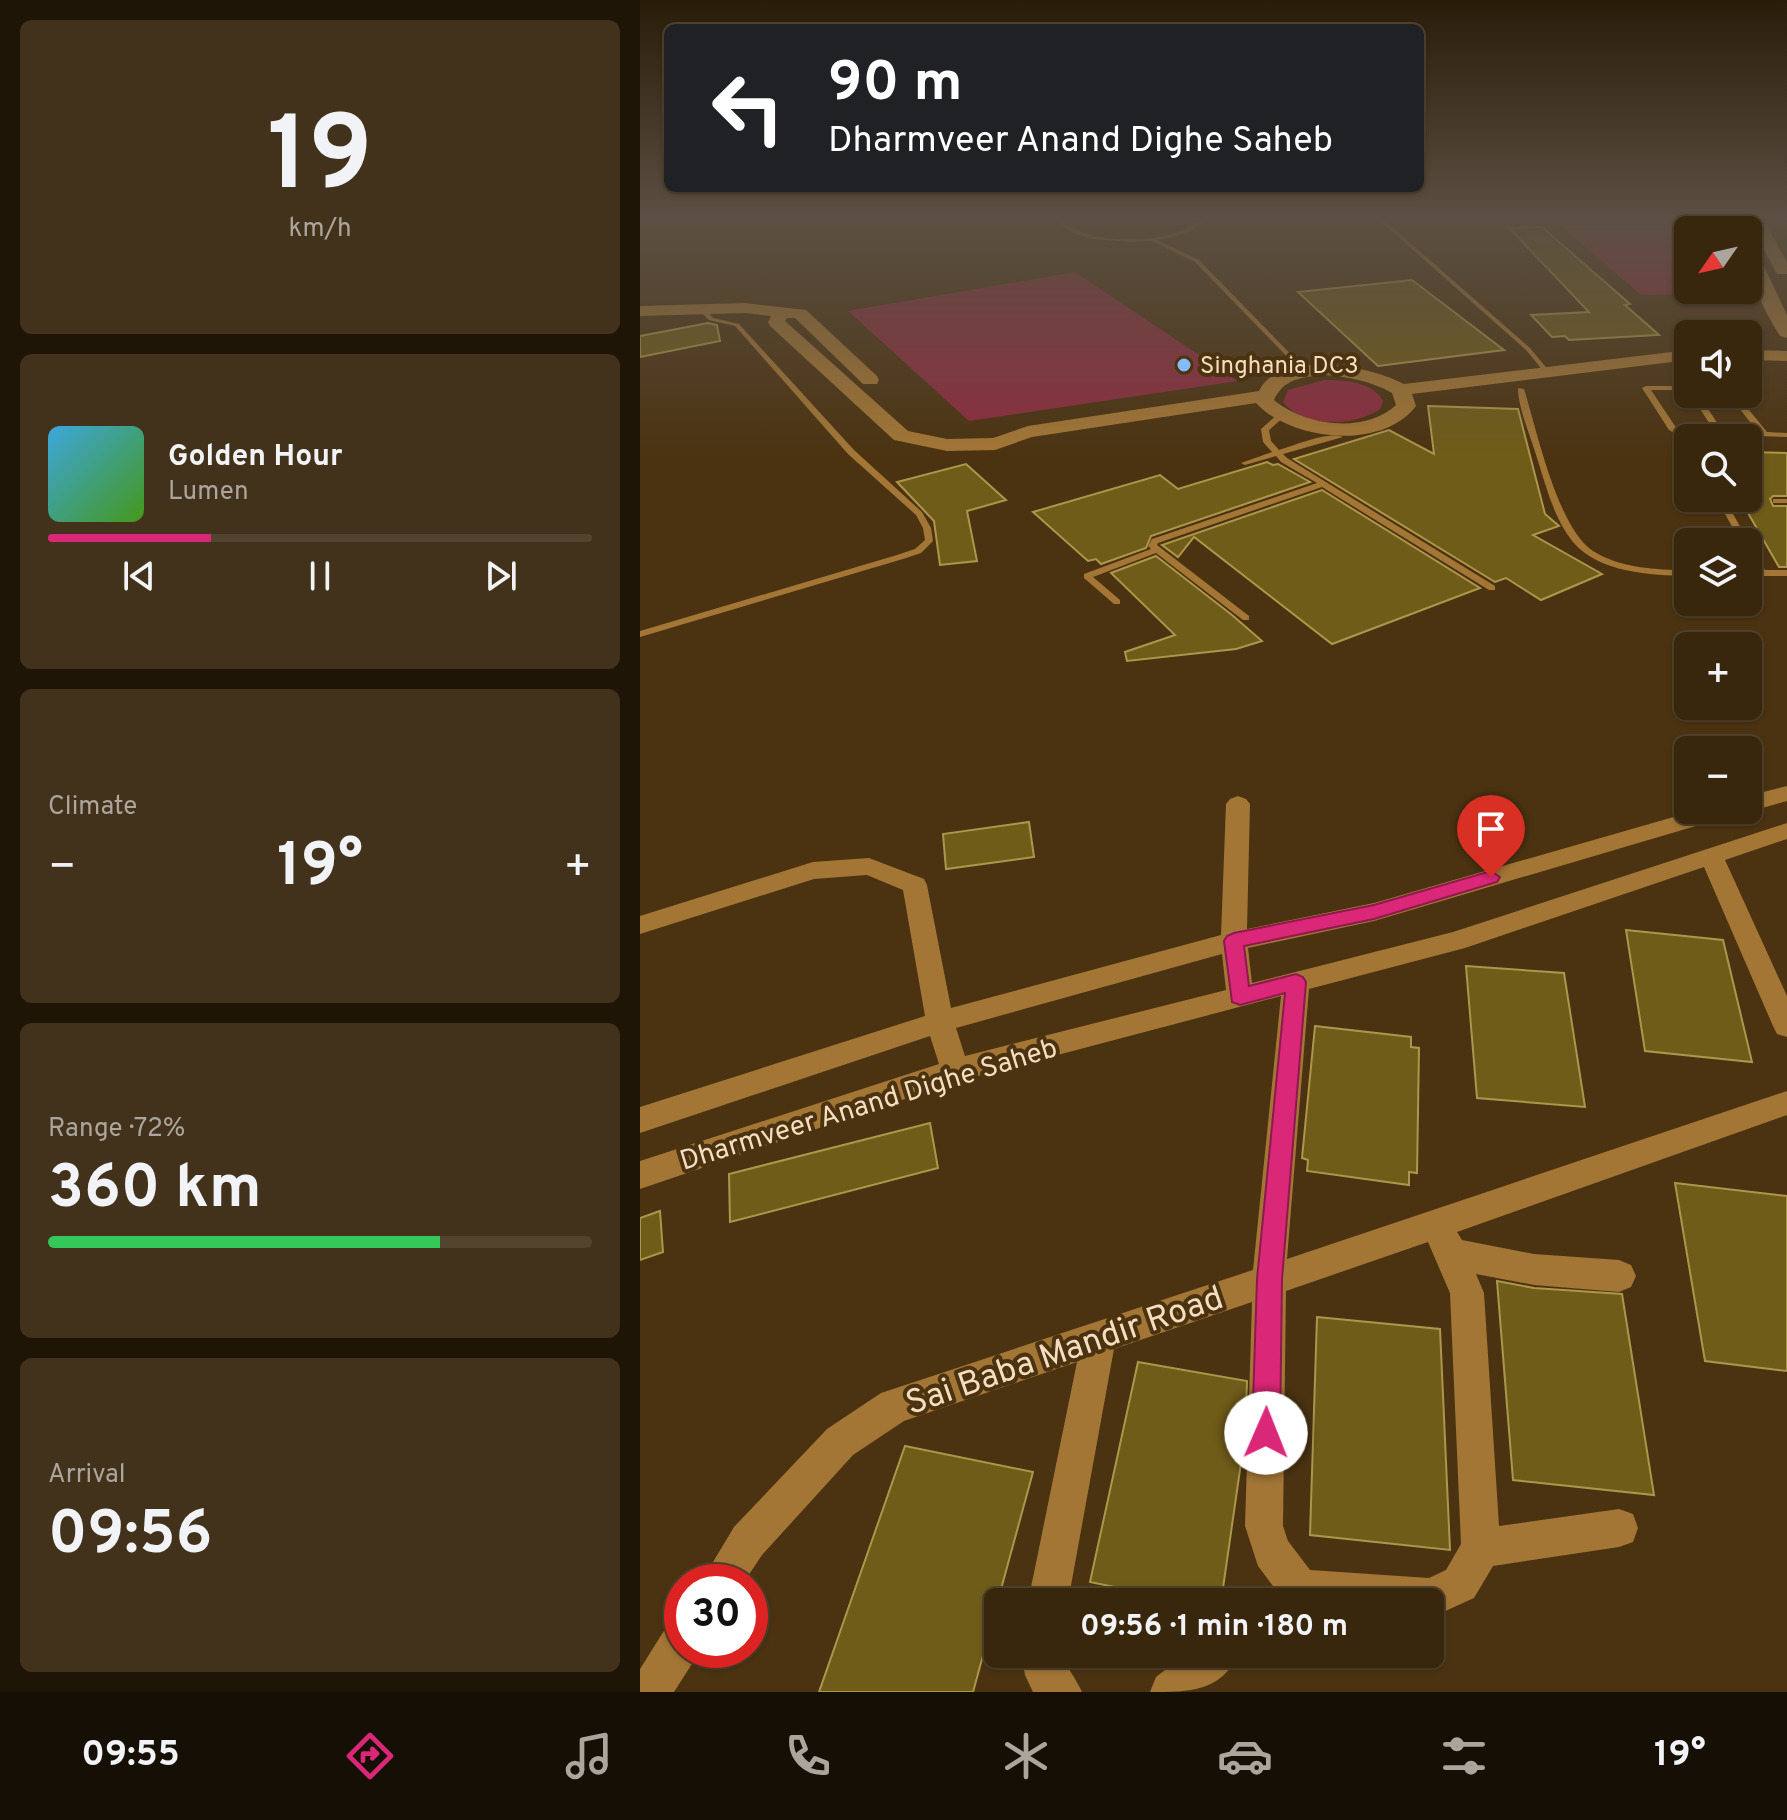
<!DOCTYPE html>
<html lang="en">
<head>
<meta charset="utf-8">
<style>
  :root { --surface:#38260d; --page:#43321b; --text:#f1f3f6; --muted:#aba59d; --line:#52432e; --accent:#db2777 }
  body { margin:0; font-family:Overpass,sans-serif; background:var(--page); color:var(--text); height:100vh; display:flex; flex-direction:column; font-size:30px; white-space:nowrap }
  * { box-sizing:border-box; margin:0 }
  p { font-size:26px; color:var(--muted) }
  .icon { flex:none; width:44px; height:44px; fill:none; stroke:currentColor; stroke-width:2; stroke-linecap:round; stroke-linejoin:round }
  .map { position:relative; flex:1; overflow:hidden }
  .drawer { display:flex; flex-direction:column; gap:20px; padding:20px; background:#1f1507; width:640px }
  .drawer>* { flex:none }
  .guide { position:absolute; left:24px; top:24px; width:760px; height:168px; border-radius:12px; box-shadow:0 2px 6px #0004,0 0 0 2px var(--line); background:#202124; color:#fff; overflow:hidden }
  .needle { width:52px; rotate:236deg }
  .buttons { position:absolute; left:1034px; top:216px; display:grid; gap:16px }
  .buttons a { display:grid; place-items:center; width:88px; height:88px; border-radius:12px; background:var(--surface); box-shadow:0 2px 6px #0004,0 0 0 2px var(--line); font-size:40px }
  .speed { position:absolute; left:24px; top:1564px; display:flex; gap:16px; font-size:40px; font-weight:700; text-align:center }
  .speed>* { display:grid; place-content:center; width:104px; height:104px; border-radius:50%; background:var(--surface); box-shadow:0 2px 6px #0004,0 0 0 2px var(--line); line-height:1 }
  .speed .limit { border:12px solid #d22; background:#fff; color:#111 }
  .pin { position:absolute; display:grid; place-items:center; width:68px; height:68px; color:#fff; margin:-82px -34px; border-radius:50% 50% 50% 0; rotate:-45deg; box-shadow:0 0 8px #0007 }
  .pin .icon { rotate:45deg }
  .me { position:absolute; width:88px; margin:-44px; rotate:1deg; stroke-linejoin:round; filter:drop-shadow(0 0 6px #0008) }
  .turn { display:flex; align-items:center; gap:28px; height:168px; padding:0 32px; font-size:36px }
  .turn .icon { width:104px; height:104px; stroke-width:2.5 }
  .turn b { display:block; font-size:56px; line-height:68px }
  .big { font-size:60px; font-weight:700; line-height:1.1 }
  .drawer .card { flex:1; display:flex; flex-direction:column; justify-content:center; gap:12px; min-width:0; padding:0 28px; border-radius:12px; background:var(--page) }
  .drawer .dial { align-items:center; gap:0 }
  .dial b { font-size:104px; line-height:1 }
  .song { display:flex; align-items:center; gap:24px }
  .cover { width:96px; height:96px; border-radius:12px; background:linear-gradient(135deg,hsl(200 70% 55%),hsl(100 70% 35%)) }
  .played { height:8px; border-radius:4px; background:linear-gradient(90deg,var(--accent) 30%,var(--line) 30%) }
  .keys { display:flex; justify-content:space-around; direction:ltr }
  .heat { display:flex; justify-content:space-between; align-items:center; font-size:44px; direction:ltr }
  .charge { height:12px; border-radius:6px; background:linear-gradient(90deg,#34c759 72%,var(--line) 0) }
  .trip { position:absolute; left:344px; top:1588px; width:460px; height:80px; border-radius:12px; background:var(--surface); box-shadow:0 2px 6px #0004,0 0 0 2px var(--line); font-weight:700; line-height:80px; text-align:center }
  .tab-bar { display:flex; height:128px; justify-content:space-around; align-items:center; background:#160f05; color:var(--muted) }
  .tab-bar .icon { width:56px; height:56px }
  .tab-bar .current { color:var(--accent) }
  .tab-bar b { font-size:36px; color:var(--text) }
  main { display:flex; flex:1; min-height:0 }
  .map>svg:first-child { display:block }
  .green { fill:#8d2d3f }
  .building { fill:#6f5c19; stroke:#ad964b; stroke-width:2 }
  .lines { fill:none; stroke-linecap:round; stroke-linejoin:round }
  .service { fill:#a37636; fill-rule:evenodd }
  .minor { fill:#a37636; fill-rule:evenodd }
  .tertiary { fill:#a37636; fill-rule:evenodd }
  .secondary { fill:#a37636; fill-rule:evenodd }
  .route { fill:#db2777; stroke:#8e194d; stroke-width:2 }
  .poi-dot { fill:#85bbfb; stroke:#4b3311; stroke-width:3 }
  .labels { text-anchor:middle; stroke-width:8; stroke-linejoin:round; paint-order:stroke }
  .far-poi-label { font-size:24px; fill:#f6ddbe; stroke:#4b3311; text-anchor:start }
  .street-label { font-size:28px; fill:#f6ddbe; stroke:#4b3311 }
  .near-street-label { font-size:34px; fill:#f6ddbe; stroke:#4b3311 }
</style>
</head>
<body>
<main>
<section class="drawer">
<div class="card dial"><b>19</b><p>km/h</p></div>
<div class="card">
<div class="song"><i class="cover"></i><div><b>Golden Hour</b><p>Lumen</p></div></div>
<div class="played"></div>
<div class="keys"><svg class="icon" aria-label="previous" viewBox="0 0 24 24"><path d="M18 5L8 12l10 7zM5 5v14"/></svg><svg class="icon" aria-label="pause" viewBox="0 0 24 24"><path d="M8 5v14M16 5v14"/></svg><svg class="icon" aria-label="next" viewBox="0 0 24 24"><path d="M6 5l10 7-10 7zM19 5v14"/></svg></div>
</div>
<div class="card"><p>Climate</p>
<div class="heat"><a>−</a><b class="big">19°</b><a>+</a></div>
</div>
<div class="card"><p>Range · 72%</p><b class="big">360 km</b><div class="charge"></div></div>
<div class="card"><p>Arrival</p><b class="big">09:56</b></div>
</section>
<div class="map">
<svg width="1147" height="1692" viewBox="0 0 1147 1692">
  <rect width="100%" height="100%" fill="#4b3311"/>
  <g class="green">
    <path d="M 912,218 L 1057,219 L 1061,230 L 1048,230 L 1048,290 L 1082,290 L 1083,293 L 1001,295 Z"/>
    <path d="M 435,272 L 598,381 L 329,421 L 208,311 Z"/>
    <path d="M 684,380 C 704,380 732,381 743,401 L 741,408 C 718,427 663,428 643,402 L 648,390 Z"/>
  </g>
  <g class="building">
    <path d="M 902,227 L 990,304 L 985,305 L 1019,335 L 929,340 L 925,336 L 912,337 L 891,315 L 949,312 L 869,228 Z"/>
    <path d="M 772,280 L 864,350 L 738,366 L 658,292 Z"/>
    <path d="M 68,323 L 77,325 L 80,341 L 0,357 L 0,336 Z"/>
    <path d="M 788,406 L 878,409 L 905,514 L 919,526 L 893,535 L 962,574 L 901,600 L 866,578 L 855,582 L 654,459 L 749,430 L 794,454 Z"/>
    <path d="M 1108,452 L 1147,453 L 1147,496 L 1133,496 L 1130,499 L 1133,506 L 1147,506 L 1147,567 L 1139,567 L 1108,513 Z"/>
    <path d="M 627,462 L 633,465 L 638,464 L 670,482 L 511,536 L 506,548 L 461,564 L 456,559 L 448,561 L 393,512 L 520,475 L 538,489 Z"/>
    <path d="M 326,464 L 366,500 L 327,511 L 337,561 L 300,565 L 294,521 L 257,482 Z"/>
    <path d="M 682,490 L 840,588 L 692,644 L 554,537 L 538,557 L 522,545 Z"/>
    <path d="M 516,556 L 592,615 L 622,641 L 596,649 L 487,661 L 485,652 L 535,635 L 471,573 Z"/>
    <path d="M 389,822 L 394,857 L 306,869 L 303,834 Z"/>
    <path d="M 986,930 L 1083,940 L 1112,1062 L 1005,1051 Z"/>
    <path d="M 826,966 L 924,973 L 945,1107 L 837,1098 Z"/>
    <path d="M 675,1026 L 771,1037 L 771,1047 L 779,1048 L 777,1173 L 769,1172 L 769,1185 L 667,1171 L 668,1160 L 662,1158 Z"/>
    <path d="M 290,1123 L 298,1168 L 90,1222 L 89,1174 Z"/>
    <path d="M 1035,1183 L 1147,1196 L 1147,1371 L 1065,1361 Z"/>
    <path d="M 20,1211 L 23,1252 L 0,1260 L 0,1218 Z"/>
    <path d="M 857,1281 L 894,1288 L 982,1294 L 1014,1495 L 873,1480 Z"/>
    <path d="M 677,1317 L 800,1329 L 810,1550 L 670,1535 Z"/>
    <path d="M 498,1362 L 607,1381 L 605,1435 L 581,1602 L 548,1602 L 450,1582 Z"/>
    <path d="M 265,1446 L 393,1472 L 333,1692 L 179,1692 Z"/>
  </g>
  <g class="lines">
    <g class="service">
      <path d="M 419,218 L 425,218 L 425,223 C 434,229 443,233 454,236 C 481,242 542,242 559,218 L 565,218 C 556,233 534,237 518,240 L 559,260 L 668,372 L 663,373 L 555,262 L 511,241 L 491,242 L 452,239 L 433,233 L 420,225 Z"/>
      <path d="M 737,218 L 742,218 L 890,348 L 909,371 L 909,373 L 905,373 L 886,350 Z"/>
      <path d="M 65,308 L 69,308 L 69,314 L 73,318 L 99,324 L 214,450 L 282,512 L 291,528 L 293,541 L 281,553 L 263,559 L 0,637 L 0,631 L 257,555 L 275,549 L 285,540 L 283,528 L 276,515 L 208,454 L 95,326 L 69,320 L 63,314 Z"/>
      <path d="M 1006,386 L 1048,386 L 1048,390 L 1011,390 L 1035,426 L 1039,429 L 1074,430 L 1050,394 L 1058,394 L 1082,430 L 1118,432 L 1088,394 L 1096,394 L 1127,432 L 1147,433 L 1147,437 L 1034,433 L 1029,430 L 1002,388 Z"/>
      <path d="M 878,388 L 884,389 C 897,430 917,527 953,551 C 980,568 1016,570 1048,570 L 1048,576 C 1011,575 959,573 933,542 C 914,519 906,486 897,458 C 891,437 878,408 878,388 Z"/>
      <path d="M 638,414 L 645,416 L 629,430 L 631,441 L 639,450 C 656,445 688,431 703,437 L 643,454 L 647,458 L 855,586 L 855,590 L 849,590 L 682,487 L 518,543 L 517,545 L 609,616 L 609,620 L 603,620 L 516,553 L 453,577 L 480,600 L 480,604 L 474,604 L 444,578 L 444,574 L 511,549 L 508,546 L 512,539 L 677,483 L 641,462 L 636,456 L 605,465 L 601,463 L 632,452 L 623,442 L 621,429 Z"/>
      <rect x="1133" y="499" width="14" height="4"/>
      <path d="M 1082,505 L 1089,507 L 1109,542 L 1108,544 L 1108,542 L 1101,542 L 1081,507 Z"/>
      <path d="M 1108,545 L 1112,548 L 1125,570 L 1147,570 L 1147,576 L 1108,576 L 1108,570 L 1116,570 L 1108,556 Z"/>
    </g>
    <g class="minor">
      <path d="M 1147,786 L 1147,801 L 1108,812 L 1102,810 L 1108,810 L 1108,796 Z"/>
      <path d="M 598,796 L 606,799 L 610,804 L 607,929 L 734,903 L 1058,810 L 1097,810 L 1093,815 L 734,921 L 608,948 L 612,983 L 813,932 L 1147,823 L 1147,839 L 1085,860 L 1147,996 L 1147,1037 L 1137,1034 L 1133,1026 L 1064,867 L 825,948 L 669,989 L 647,1259 L 1147,1091 L 1147,1115 L 817,1232 L 822,1240 L 894,1254 L 979,1260 L 991,1265 L 996,1276 L 991,1287 L 979,1292 L 894,1285 L 836,1274 L 844,1293 L 859,1526 L 979,1509 L 993,1514 L 998,1528 L 993,1542 L 979,1547 L 853,1566 L 834,1598 L 790,1618 L 790,1602 L 645,1602 L 618,1566 L 605,1526 L 612,1302 L 474,1349 L 428,1602 L 388,1602 L 437,1362 L 264,1421 L 213,1455 L 122,1555 L 104,1582 L 61,1582 L 94,1527 L 187,1429 L 241,1393 L 613,1270 L 641,996 L 315,1082 L 0,1189 L 0,1161 L 299,1064 L 290,1036 L 0,1133 L 0,1107 L 285,1016 L 263,890 L 227,875 L 174,879 L 0,934 L 0,916 L 173,862 L 229,858 L 284,879 L 287,885 L 311,1008 L 581,935 L 586,804 L 590,799 ZM 582,954 L 586,990 L 325,1056 L 316,1028 ZM 788,1242 L 810,1293 L 821,1544 L 806,1570 L 789,1578 L 670,1570 L 648,1541 L 643,1526 L 646,1291 Z"/>
      <path d="M 42,1620 L 42,1650 L 59,1650 L 57,1656 L 34,1692 L 0,1692 L 0,1669 L 27,1626 Z"/>
      <path d="M 381,1654 L 423,1654 C 426,1668 436,1678 442,1692 L 393,1692 L 385,1675 Z"/>
      <path d="M 545,1654 L 599,1654 C 580,1692 550,1692 510,1692 L 516,1677 Z"/>
    </g>
    <g class="tertiary">
      <path d="M 105,303 L 166,310 L 237,376 L 239,380 L 237,384 L 223,384 L 155,318 L 147,318 L 145,321 L 268,431 L 307,439 L 353,438 L 388,426 L 619,391 C 640,348 731,366 764,384 L 1048,350 L 1048,360 L 772,394 L 776,406 C 742,451 651,441 616,403 L 392,437 L 355,450 L 307,451 L 254,440 L 130,326 L 128,322 L 131,316 L 105,313 L 0,316 L 0,306 ZM 685,375 C 709,377 731,381 752,393 L 756,405 C 725,434 665,426 634,400 C 644,378 663,377 685,375 Z"/>
      <path d="M 1108,350 L 1147,351 L 1147,361 L 1108,360 Z"/>
    </g>
    <g class="secondary">
      <path d="M 1107,218 L 1123,218 L 1147,262 L 1147,274 L 1137,274 Z"/>
      <path d="M 1108,244 L 1116,249 L 1147,315 L 1147,338 L 1140,336 C 1122,308 1108,278 1108,244 Z"/>
    </g>
  </g>
  <linearGradient id="sky" x2="0" y2="1"><stop stop-color="#291c09"/><stop offset="0.48" stop-color="#5b5043"/><stop offset="1" stop-color="#5b5043" stop-opacity="0"/></linearGradient>
  <rect width="1147" height="455" fill="url(#sky)"/>
  <path class="route" d="M 851,871 L 860,877 L 857,882 L 734,919 L 604,946 L 609,986 L 656,974 L 663,977 L 666,982 L 642,1279 L 640,1433 L 636,1443 L 626,1447 L 616,1443 L 612,1433 L 617,1279 L 645,993 L 600,1005 L 592,1002 L 584,941 L 587,936 L 594,933 L 734,905 Z"/>
  <circle class="poi-dot" cx="544" cy="365" r="8"/>
  <g class="labels">
    <g class="far-poi-label">
      <text x="560" y="373">Singhania DC3</text>
    </g>
    <g class="street-label">
      <text transform="translate(228 1103) rotate(-17)" y="10">Dharmveer Anand Dighe Saheb</text>
    </g>
    <g class="near-street-label">
      <text transform="translate(424 1349) rotate(-19)" y="12">Sai Baba Mandir Road</text>
    </g>
  </g>
</svg>
<div class="buttons">
<a><svg class="needle" viewBox="-14 -14 28 28"><path d="M0-13l5 13h-10z" fill="#e53935"/><path d="M0 13l5-13h-10z" fill="#aba59d"/></svg></a>
<a><svg class="icon" aria-label="sound" viewBox="0 0 24 24"><path d="M4 9h4l5-4v14l-5-4H4zM17 9q2 3 0 6"/></svg></a>
<a><svg class="icon" aria-label="search" viewBox="0 0 24 24"><circle cx="10" cy="10" r="6"/><path d="M15 15l6 6"/></svg></a>
<a><svg class="icon" aria-label="layers" viewBox="0 0 24 24"><path d="M12 4l9 5-9 5-9-5zM3 14l9 5 9-5"/></svg></a>
<a>+</a>
<a>−</a>
</div>
<div class="speed"><div class="limit">30</div></div>
<div class="pin" style="left:851px;top:877px;background:#d93025"><svg class="icon" aria-label="arrive" viewBox="0 0 24 24"><path d="M6 21V4h12l-3 4 3 4H6"/></svg></div>
<svg class="me" style="left:626px;top:1433px" viewBox="-20 -20 40 40"><circle r="19" fill="#fff"/><path d="M0-13L10 11 0 6-10 11z" fill="#db2777"/></svg>
<div class="trip">09:56 · 1 min · 180 m</div>
<div class="guide">
<div class="turn"><svg class="icon" aria-label="left" viewBox="0 0 24 24"><path d="M17 20v-9H6M10 6l-5 5 5 5"/></svg><div><b>90 m</b>Dharmveer Anand Dighe Saheb</div></div>
</div>
</div>
</main>
<nav class="tab-bar">
<b>09:55</b>
<svg class="icon current" aria-label="directions" viewBox="0 0 24 24"><path d="M12 3l9 9-9 9-9-9zM9 14v-3h6M13 9l2 2-2 2"/></svg>
<svg class="icon" aria-label="music" viewBox="0 0 24 24"><path d="M9 18V5l10-2v13"/><circle cx="6" cy="18" r="3"/><circle cx="16" cy="16" r="3"/></svg>
<svg class="icon" aria-label="phone" viewBox="0 0 24 24"><path d="M5 4h4l2 5-3 2q2 4 5 5l2-3 5 2v4C11 20 4 13 5 4z"/></svg>
<svg class="icon" aria-label="climate" viewBox="0 0 24 24"><path d="M12 3v18M4 7l16 10M4 17L20 7"/></svg>
<svg class="icon" aria-label="car" viewBox="0 0 24 24"><path d="M5 17H2v-5l4-1 3-4h7l3 4 3 1v5h-3M9 17h6M6 11h13"/><circle cx="7" cy="17" r="2"/><circle cx="17" cy="17" r="2"/></svg>
<svg class="icon" aria-label="filters" viewBox="0 0 24 24"><path d="M4 7h16M4 17h16"/><circle cx="9" cy="7" r="2"/><circle cx="15" cy="17" r="2"/></svg>
<b>19°</b>
</nav>
</body>
</html>
